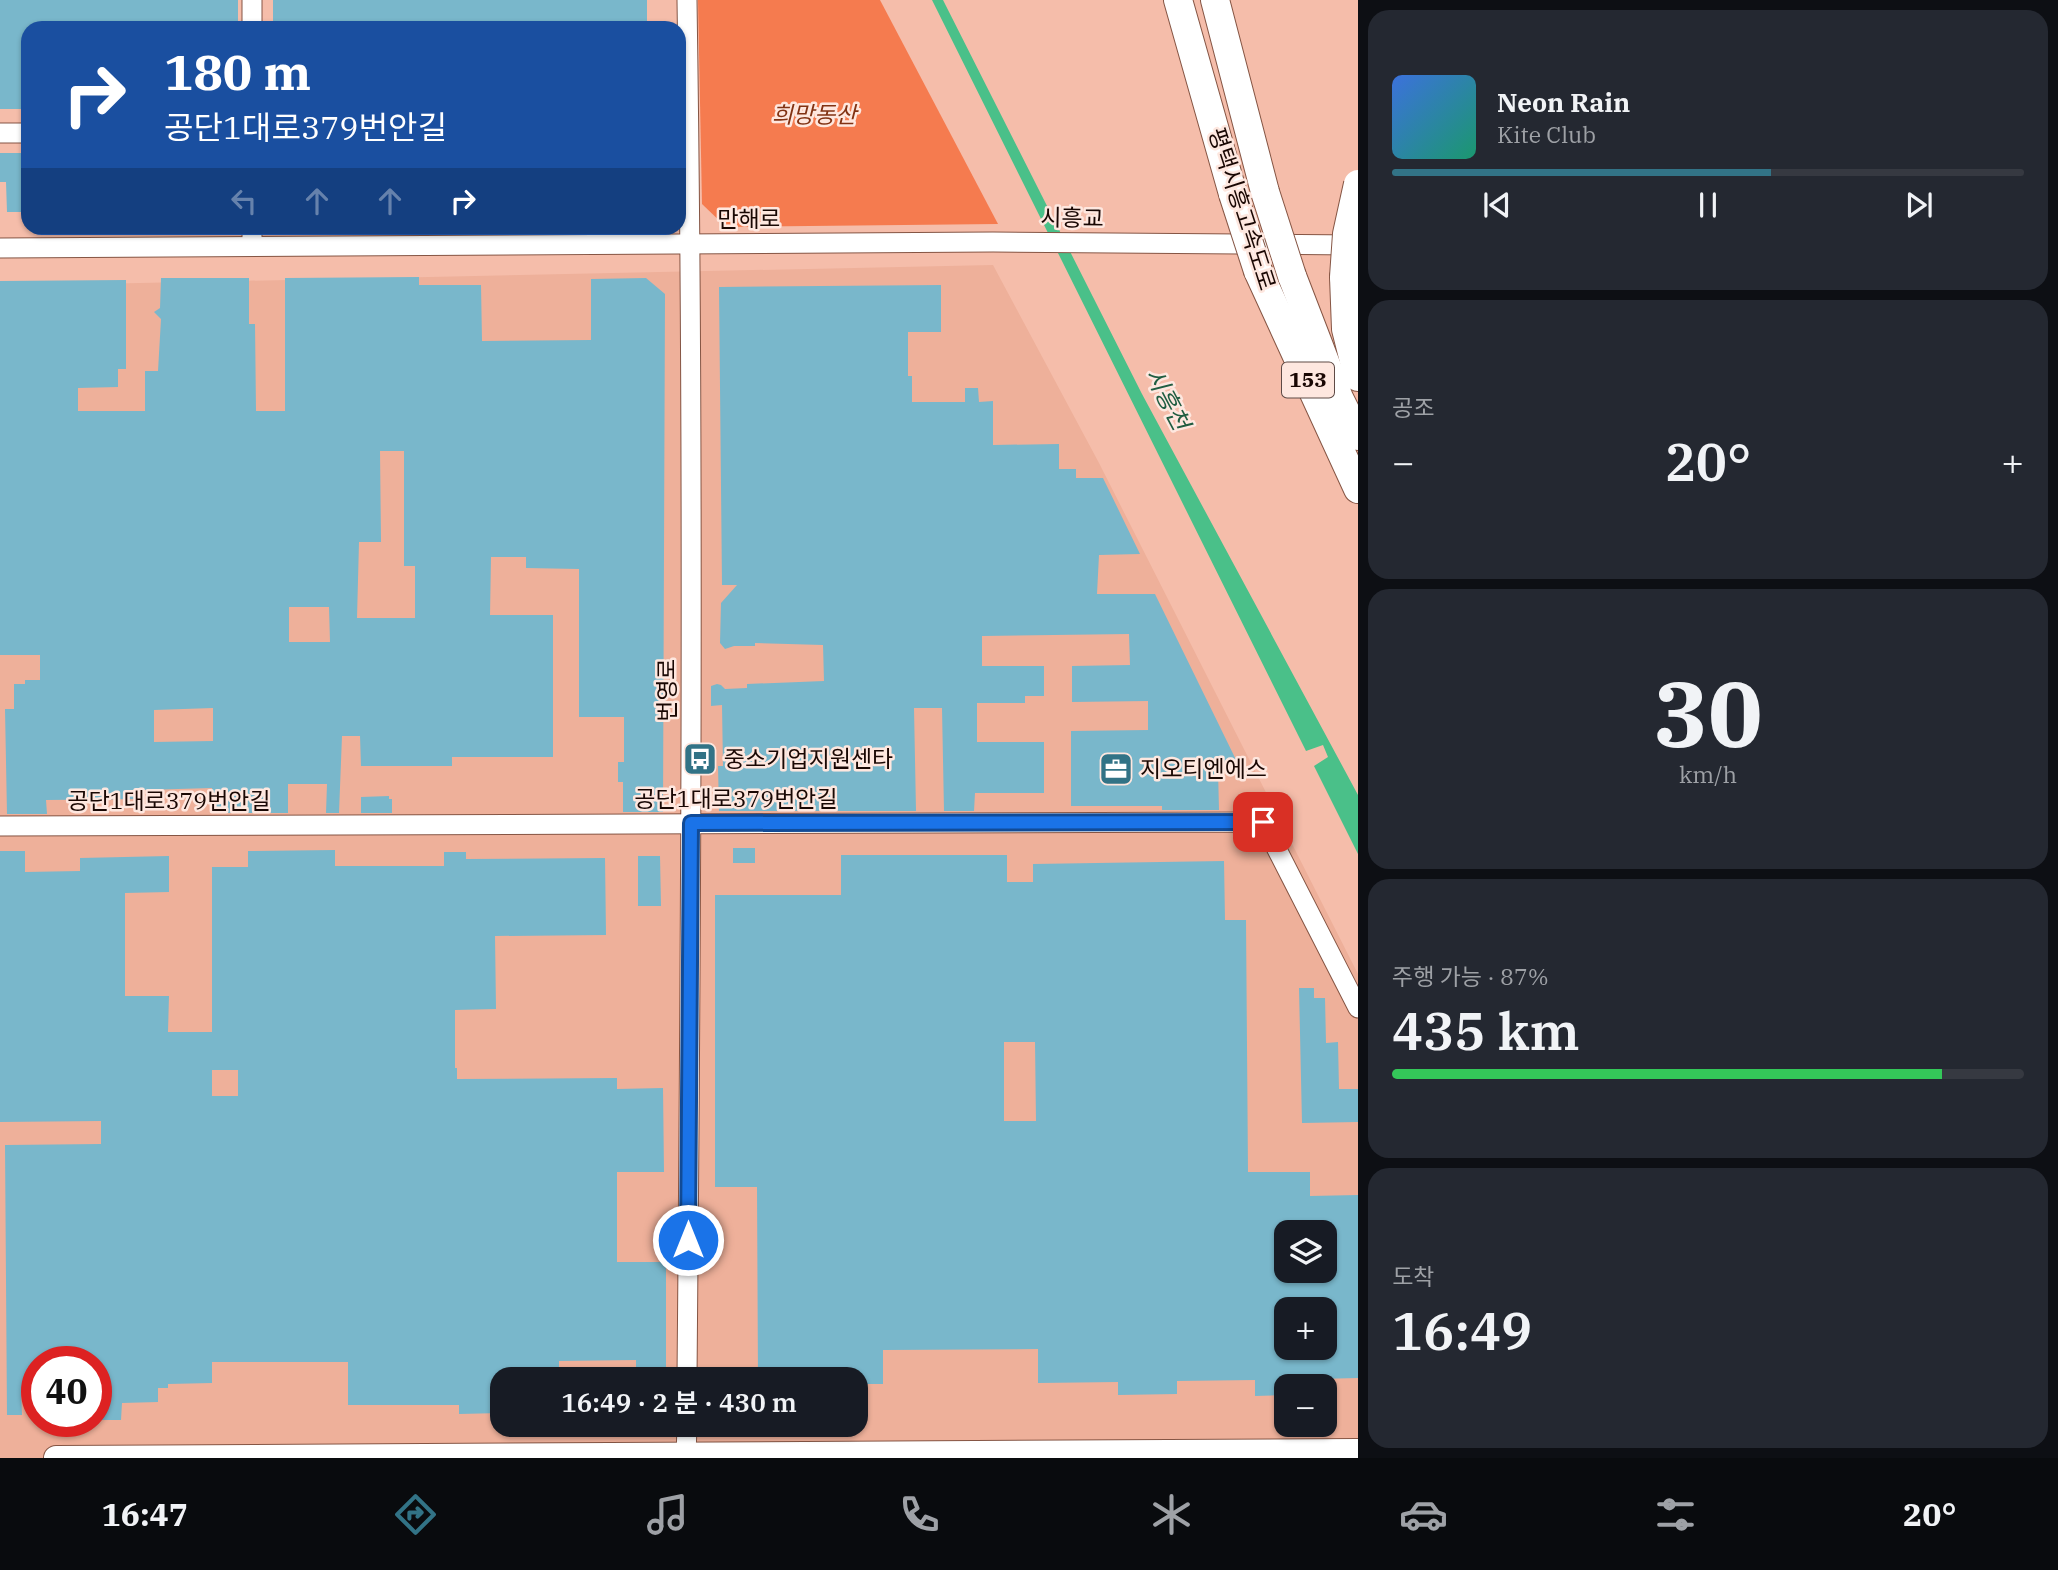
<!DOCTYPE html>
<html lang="ko">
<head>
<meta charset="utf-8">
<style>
  :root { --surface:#171b24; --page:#242831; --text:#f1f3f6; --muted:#9ea1a6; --line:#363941; --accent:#327386 }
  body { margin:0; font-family:"IBM Plex Serif","Noto Sans KR",serif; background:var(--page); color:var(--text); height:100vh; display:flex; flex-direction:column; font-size:26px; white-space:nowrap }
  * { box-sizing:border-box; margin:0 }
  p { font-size:23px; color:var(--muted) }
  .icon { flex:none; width:38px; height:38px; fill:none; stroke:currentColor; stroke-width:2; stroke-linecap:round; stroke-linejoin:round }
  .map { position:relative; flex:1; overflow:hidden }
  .side { display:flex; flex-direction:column; gap:10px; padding:10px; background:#0d0f14; width:700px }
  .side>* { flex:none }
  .hud { position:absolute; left:21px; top:21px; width:665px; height:214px; border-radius:21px; box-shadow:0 2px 5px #0004; background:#1a4fa0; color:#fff; overflow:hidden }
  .controls { position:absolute; left:1274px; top:1220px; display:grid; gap:14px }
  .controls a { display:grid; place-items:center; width:63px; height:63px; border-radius:14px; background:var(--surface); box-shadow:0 2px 5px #0004; font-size:35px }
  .speed { position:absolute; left:21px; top:1346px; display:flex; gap:14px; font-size:35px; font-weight:700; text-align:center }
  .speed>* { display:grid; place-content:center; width:91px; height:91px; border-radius:50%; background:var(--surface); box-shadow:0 2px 5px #0004; line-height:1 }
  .speed .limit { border:10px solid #d22; background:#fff; color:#111 }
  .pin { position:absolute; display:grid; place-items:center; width:60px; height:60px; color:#fff; margin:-30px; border-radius:14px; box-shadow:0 4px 10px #0006 }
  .me { position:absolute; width:77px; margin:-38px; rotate:0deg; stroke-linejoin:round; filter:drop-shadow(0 0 5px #0008) }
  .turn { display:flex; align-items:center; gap:24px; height:147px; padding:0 28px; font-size:32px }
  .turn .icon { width:91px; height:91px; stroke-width:2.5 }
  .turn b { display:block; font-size:49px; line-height:60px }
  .lanes { display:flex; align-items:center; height:66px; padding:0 28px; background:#0003; justify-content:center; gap:35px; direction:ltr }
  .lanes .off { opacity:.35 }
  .big { font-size:52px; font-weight:600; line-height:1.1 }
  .side .widget { flex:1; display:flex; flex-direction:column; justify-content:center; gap:10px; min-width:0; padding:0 24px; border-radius:21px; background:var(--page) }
  .side .dial { align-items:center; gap:0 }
  .dial b { font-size:91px; line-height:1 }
  .song { display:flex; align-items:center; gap:21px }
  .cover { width:84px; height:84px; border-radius:10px; background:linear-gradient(135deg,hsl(220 70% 55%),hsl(160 70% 35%)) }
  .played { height:7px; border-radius:4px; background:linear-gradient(90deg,var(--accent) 60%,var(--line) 60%) }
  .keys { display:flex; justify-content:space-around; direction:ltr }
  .heat { display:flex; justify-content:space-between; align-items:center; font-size:38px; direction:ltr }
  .charge { height:10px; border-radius:5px; background:linear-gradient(90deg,#34c759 87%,var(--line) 0) }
  .trip { position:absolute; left:490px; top:1367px; width:378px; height:70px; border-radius:21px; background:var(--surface); box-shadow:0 2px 5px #0004; font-weight:600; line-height:70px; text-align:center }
  .dock { display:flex; height:112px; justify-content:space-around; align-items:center; background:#090b0e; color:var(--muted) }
  .dock .icon { width:49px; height:49px }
  .dock .active { color:var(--accent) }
  .dock b { font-size:32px; color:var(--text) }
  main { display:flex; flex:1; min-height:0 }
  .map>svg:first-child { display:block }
  .built { fill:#eeb09a; fill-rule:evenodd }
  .green { fill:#f57b4f }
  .water { fill:#4ac089 }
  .building { fill:#79b7cb; fill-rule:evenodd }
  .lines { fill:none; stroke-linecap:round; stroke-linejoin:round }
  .minor-casing { stroke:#855544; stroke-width:21 }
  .major-casing { stroke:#855544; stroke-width:26 }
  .highway-casing { stroke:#855544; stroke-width:30 }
  .minor { stroke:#fff; stroke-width:19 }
  .major { stroke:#fff; stroke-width:24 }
  .highway { stroke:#fff; stroke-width:28 }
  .highway-bridge-casing { stroke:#855544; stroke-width:30; stroke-linecap:butt }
  .highway-bridge { stroke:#fff; stroke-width:28 }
  .route-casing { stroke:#114b97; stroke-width:18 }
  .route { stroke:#1a73e8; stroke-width:12 }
  .labels { text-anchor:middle; stroke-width:5; stroke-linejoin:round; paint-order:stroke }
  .shield { fill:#fee7df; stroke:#5e4a45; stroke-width:2 }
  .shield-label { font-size:21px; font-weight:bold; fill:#190703 }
  .park-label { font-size:23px; font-style:italic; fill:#823213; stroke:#fee7df }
  .street-label { font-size:23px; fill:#190703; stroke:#fee7df }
  .poi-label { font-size:23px; fill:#190703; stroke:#fee7df; text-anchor:start }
  .water-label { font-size:24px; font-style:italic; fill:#205d41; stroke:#fee7df }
</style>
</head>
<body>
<main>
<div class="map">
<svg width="1358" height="1458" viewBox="0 0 1358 1458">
  <rect width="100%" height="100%" fill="#f5bdaa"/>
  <path class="built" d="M 993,265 L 1099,463 L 1358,974 L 1358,1458 L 0,1458 L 0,286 ZM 1286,1232 L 1325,1232 L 1325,1270 L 1286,1270 ZM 1286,1309 L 1325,1309 L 1325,1348 L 1286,1348 ZM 37,1362 L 96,1362 L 96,1421 L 37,1421 ZM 502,1379 L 856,1379 L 856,1424 L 502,1424 ZM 1286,1386 L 1325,1386 L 1325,1424 L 1286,1424 Z"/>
  <path class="green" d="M 698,0 L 880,0 L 998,224 L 726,227 L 702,204 Z"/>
  <path class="water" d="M 932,0 L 943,0 L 1142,394 L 1358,795 L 1358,854 L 1314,766 L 1328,757 L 1323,745 L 1306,751 Z"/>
  <g class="building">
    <path d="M 0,0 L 238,0 L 238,28 L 28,28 L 28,109 L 0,109 Z"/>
    <rect x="273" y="0" width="374" height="28"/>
    <path d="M 0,153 L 28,153 L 28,212 L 7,212 L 6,182 L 0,182 Z"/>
    <path d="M 419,277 L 419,285 L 481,285 L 482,341 L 591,340 L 591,279 L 646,278 L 665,294 L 663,812 L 623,812 L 623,782 L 618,782 L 618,762 L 624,762 L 624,717 L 579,717 L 579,569 L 526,568 L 526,557 L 491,557 L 490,615 L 553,615 L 553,757 L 452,757 L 452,766 L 361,766 L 360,736 L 342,736 L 339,813 L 326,813 L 327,784 L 288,784 L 288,813 L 212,813 L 212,788 L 144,790 L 144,799 L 46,800 L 47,814 L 7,814 L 5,709 L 14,709 L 14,684 L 25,684 L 25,680 L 40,680 L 40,655 L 0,655 L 0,281 L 126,280 L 126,369 L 118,369 L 118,387 L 78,388 L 78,411 L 145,411 L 145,371 L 158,371 L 161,319 L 154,312 L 160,308 L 161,278 L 249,278 L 249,324 L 255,324 L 256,411 L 285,411 L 285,278 ZM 380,451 L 404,451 L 404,566 L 415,566 L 415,618 L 357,618 L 359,542 L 381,542 ZM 289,607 L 329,607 L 330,642 L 289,642 ZM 213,708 L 213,741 L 154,742 L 154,710 Z"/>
    <path d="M 941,285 L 941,332 L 908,332 L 908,376 L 912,376 L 912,402 L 965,402 L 965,388 L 978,388 L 979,402 L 993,401 L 993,445 L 1059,444 L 1059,469 L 1076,469 L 1076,478 L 1103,478 L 1140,554 L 1099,555 L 1097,594 L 1155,594 L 1241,770 L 1218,770 L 1219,810 L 1162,810 L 1162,806 L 1071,806 L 1071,731 L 1148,730 L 1148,701 L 1072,702 L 1072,666 L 1130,665 L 1129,634 L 982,636 L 982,666 L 1044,666 L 1044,696 L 1025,696 L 1025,703 L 977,703 L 977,742 L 1044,742 L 1044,793 L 975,793 L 974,811 L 944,811 L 942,708 L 914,708 L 916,811 L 719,811 L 718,766 L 723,766 L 722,705 L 711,706 L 711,686 L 717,684 L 721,685 L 725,689 L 747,688 L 747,684 L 824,681 L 823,645 L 755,643 L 755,646 L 734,646 L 725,649 L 720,643 L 721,603 L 737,585 L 722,585 L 719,287 Z"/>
    <path d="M 389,796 L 389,799 L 392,799 L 392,813 L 361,813 L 361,797 Z"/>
    <rect x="733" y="848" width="22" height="15"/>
    <path d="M 335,850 L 335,866 L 444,866 L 444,852 L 466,852 L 466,859 L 605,858 L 606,935 L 495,936 L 496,1009 L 455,1010 L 455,1068 L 457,1068 L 457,1079 L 617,1078 L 617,1089 L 663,1088 L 664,1172 L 617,1172 L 617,1262 L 666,1262 L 666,1377 L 636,1379 L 636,1360 L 559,1361 L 559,1379 L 502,1379 L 502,1413 L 459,1414 L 459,1405 L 348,1405 L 348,1362 L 212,1362 L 212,1383 L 168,1384 L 168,1388 L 158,1388 L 158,1402 L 122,1403 L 121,1420 L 96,1420 L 96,1362 L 37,1362 L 37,1389 L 21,1390 L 22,1415 L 7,1415 L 5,1145 L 101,1144 L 101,1121 L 0,1122 L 0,851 L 25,851 L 25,872 L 80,871 L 80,858 L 169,856 L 169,892 L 125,893 L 125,996 L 169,996 L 168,1032 L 212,1032 L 212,867 L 248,867 L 248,851 ZM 212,1070 L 238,1070 L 238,1096 L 212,1096 Z"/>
    <path d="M 841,855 L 1007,855 L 1007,882 L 1033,882 L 1033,864 L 1224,861 L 1225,920 L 1246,920 L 1248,1172 L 1310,1172 L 1310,1196 L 1358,1195 L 1358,1378 L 1317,1379 L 1317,1386 L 1286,1386 L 1286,1395 L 1255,1396 L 1255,1380 L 1177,1381 L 1177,1394 L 1118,1395 L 1118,1382 L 1038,1383 L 1038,1349 L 883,1350 L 883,1384 L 856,1384 L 856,1379 L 758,1379 L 757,1187 L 715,1187 L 715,895 L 841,895 ZM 1004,1042 L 1035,1042 L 1036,1121 L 1004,1121 ZM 1286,1232 L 1325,1232 L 1325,1270 L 1286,1270 ZM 1286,1309 L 1325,1309 L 1325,1348 L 1286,1348 Z"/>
    <path d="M 638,856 L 660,856 L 661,906 L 638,906 Z"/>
    <path d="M 1299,988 L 1314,988 L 1314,998 L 1325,998 L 1326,1043 L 1338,1042 L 1339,1089 L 1358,1089 L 1358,1122 L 1302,1123 Z"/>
  </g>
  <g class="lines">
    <defs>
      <g id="minor">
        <path d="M 252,28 L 252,0"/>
        <path d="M 0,133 L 28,133"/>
        <path d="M 252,246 L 252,228"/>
        <path d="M 0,248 L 993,242 L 1357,245"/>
        <path d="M 0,826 L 1263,822 L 1358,1008"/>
        <path d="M 687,1379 C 691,919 694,460 687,0"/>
        <path d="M 686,1458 L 687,1424"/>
      </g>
      <path id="major" d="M 56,1458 L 1358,1451"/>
      <g id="highway">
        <path d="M 1178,0 L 1233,194"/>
        <path d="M 1215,0 L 1265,192"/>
        <path d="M 1258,271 L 1358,489"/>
        <path d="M 1292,276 L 1339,398 L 1358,436"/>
        <path d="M 1344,277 L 1346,329 L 1358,377"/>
      </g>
    </defs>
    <use href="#minor" class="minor-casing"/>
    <use href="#major" class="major-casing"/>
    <use href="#highway" class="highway-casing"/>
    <use href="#minor" class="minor"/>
    <use href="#major" class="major"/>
    <use href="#highway" class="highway"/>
    <defs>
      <g id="highway-bridge">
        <path d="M 1265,192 L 1292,276"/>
        <path d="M 1233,194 L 1258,271"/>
        <path d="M 1344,277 L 1347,234 L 1358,184"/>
      </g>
    </defs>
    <use href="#highway-bridge" class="highway-bridge-casing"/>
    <use href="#highway-bridge" class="highway-bridge"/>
  </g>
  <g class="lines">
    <defs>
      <path id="route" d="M 688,1240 L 691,823 L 1263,822"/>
    </defs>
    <use href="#route" class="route-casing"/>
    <use href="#route" class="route"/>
  </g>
  <defs>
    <symbol id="bus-square" viewBox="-11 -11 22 22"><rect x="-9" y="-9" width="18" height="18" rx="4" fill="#327386" stroke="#fee7df"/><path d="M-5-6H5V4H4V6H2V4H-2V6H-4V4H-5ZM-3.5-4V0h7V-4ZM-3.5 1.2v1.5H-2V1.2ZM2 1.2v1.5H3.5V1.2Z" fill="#fff"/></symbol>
    <symbol id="office-square" viewBox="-11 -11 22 22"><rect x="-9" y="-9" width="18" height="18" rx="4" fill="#327386" stroke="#fee7df"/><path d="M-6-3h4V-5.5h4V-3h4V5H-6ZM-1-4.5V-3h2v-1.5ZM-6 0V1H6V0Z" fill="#fff"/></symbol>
  </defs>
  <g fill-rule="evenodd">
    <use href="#bus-square" x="681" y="740" width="38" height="38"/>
    <use href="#office-square" x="1097" y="750" width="38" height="38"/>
  </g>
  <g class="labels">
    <rect class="shield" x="1282" y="362.5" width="52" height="35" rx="5"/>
    <g class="shield-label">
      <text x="1308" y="387">153</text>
    </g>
    <g class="park-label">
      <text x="814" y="123">희망동산</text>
    </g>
    <g class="street-label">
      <text transform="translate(1242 209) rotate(72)" y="8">평택시흥고속도로</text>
      <text transform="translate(1072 218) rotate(1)" y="8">시흥교</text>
      <text x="749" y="227">만해로</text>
      <text transform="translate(667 690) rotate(-90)" y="8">번영로</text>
      <text x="736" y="807">공단1대로379번안길</text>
      <text x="169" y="809">공단1대로379번안길</text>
    </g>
    <g class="poi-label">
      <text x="724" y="767">중소기업지원센타</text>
      <text x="1140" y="777">지오티엔에스</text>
    </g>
    <g class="water-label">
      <text transform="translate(1167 399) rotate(62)" y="8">시흥천</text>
    </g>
  </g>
</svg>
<div class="controls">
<a><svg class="icon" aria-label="layers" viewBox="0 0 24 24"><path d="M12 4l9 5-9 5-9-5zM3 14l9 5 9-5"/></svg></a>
<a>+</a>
<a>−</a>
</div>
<div class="speed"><div class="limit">40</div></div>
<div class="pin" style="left:1263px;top:822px;background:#d93025"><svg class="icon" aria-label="arrive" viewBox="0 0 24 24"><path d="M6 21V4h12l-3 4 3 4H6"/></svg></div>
<svg class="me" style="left:688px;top:1240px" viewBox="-20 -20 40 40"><circle r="17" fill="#1a73e8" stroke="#fff" stroke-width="3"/><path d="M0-11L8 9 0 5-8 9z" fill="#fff"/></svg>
<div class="trip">16:49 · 2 분 · 430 m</div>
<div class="hud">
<div class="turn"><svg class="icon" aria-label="right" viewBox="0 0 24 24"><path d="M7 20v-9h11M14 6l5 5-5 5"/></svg><div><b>180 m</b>공단1대로379번안길</div></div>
<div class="lanes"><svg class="icon off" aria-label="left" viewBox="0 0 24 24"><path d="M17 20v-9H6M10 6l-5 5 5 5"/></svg><svg class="icon off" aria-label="ahead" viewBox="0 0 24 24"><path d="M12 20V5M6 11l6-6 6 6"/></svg><svg class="icon off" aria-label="ahead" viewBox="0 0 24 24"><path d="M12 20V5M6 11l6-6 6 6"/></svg><svg class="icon" aria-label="right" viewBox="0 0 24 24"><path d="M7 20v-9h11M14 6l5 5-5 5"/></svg></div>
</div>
</div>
<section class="side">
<div class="widget">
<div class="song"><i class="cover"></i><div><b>Neon Rain</b><p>Kite Club</p></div></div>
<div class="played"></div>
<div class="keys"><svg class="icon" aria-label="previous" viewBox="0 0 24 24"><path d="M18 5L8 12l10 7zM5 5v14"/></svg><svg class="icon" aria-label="pause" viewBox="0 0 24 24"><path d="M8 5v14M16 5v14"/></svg><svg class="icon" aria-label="next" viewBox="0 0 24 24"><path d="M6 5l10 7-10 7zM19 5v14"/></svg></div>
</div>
<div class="widget"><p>공조</p>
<div class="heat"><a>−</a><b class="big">20°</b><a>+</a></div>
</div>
<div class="widget dial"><b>30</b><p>km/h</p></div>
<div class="widget"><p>주행 가능 · 87%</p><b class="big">435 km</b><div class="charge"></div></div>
<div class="widget"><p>도착</p><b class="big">16:49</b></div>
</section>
</main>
<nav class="dock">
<b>16:47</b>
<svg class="icon active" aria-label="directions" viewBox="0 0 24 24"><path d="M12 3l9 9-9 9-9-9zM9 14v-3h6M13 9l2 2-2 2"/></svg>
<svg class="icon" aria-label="music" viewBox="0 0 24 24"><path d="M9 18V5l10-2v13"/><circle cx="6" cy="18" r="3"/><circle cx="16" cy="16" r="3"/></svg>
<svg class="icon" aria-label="phone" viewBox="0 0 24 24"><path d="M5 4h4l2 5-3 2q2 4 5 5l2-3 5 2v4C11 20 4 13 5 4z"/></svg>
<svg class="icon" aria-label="climate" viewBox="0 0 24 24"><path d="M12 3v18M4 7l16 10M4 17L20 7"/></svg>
<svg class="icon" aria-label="car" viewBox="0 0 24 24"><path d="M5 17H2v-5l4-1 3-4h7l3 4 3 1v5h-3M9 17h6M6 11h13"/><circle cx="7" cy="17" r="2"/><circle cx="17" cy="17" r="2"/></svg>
<svg class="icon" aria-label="filters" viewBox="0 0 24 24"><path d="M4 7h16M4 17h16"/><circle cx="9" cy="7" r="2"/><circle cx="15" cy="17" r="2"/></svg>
<b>20°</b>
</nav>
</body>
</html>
